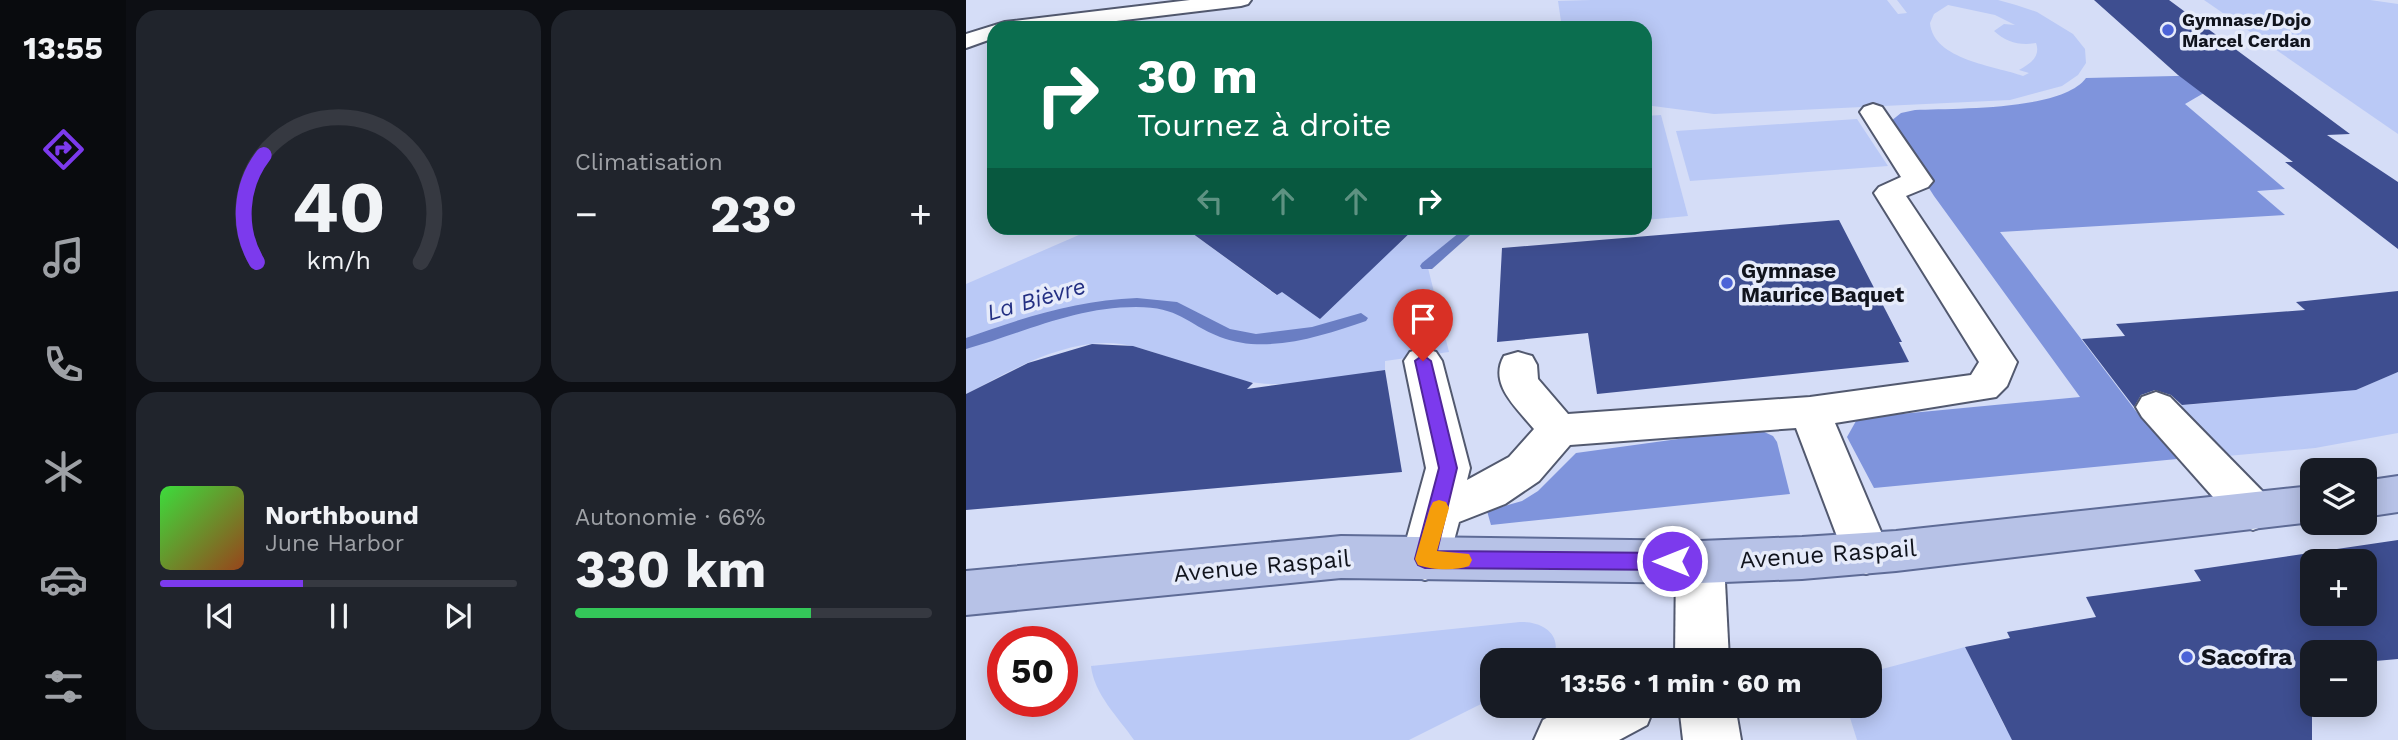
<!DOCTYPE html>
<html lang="fr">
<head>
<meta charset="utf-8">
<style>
  :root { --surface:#171b24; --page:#20242c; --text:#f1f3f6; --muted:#9ea1a6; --line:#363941; --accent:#7c3aed }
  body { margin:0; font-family:"Work Sans",sans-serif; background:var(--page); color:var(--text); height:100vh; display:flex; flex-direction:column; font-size:26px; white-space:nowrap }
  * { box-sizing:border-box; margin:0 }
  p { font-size:23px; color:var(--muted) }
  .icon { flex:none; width:38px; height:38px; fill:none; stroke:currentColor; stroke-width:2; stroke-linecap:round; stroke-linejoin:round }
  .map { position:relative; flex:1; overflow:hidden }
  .details { display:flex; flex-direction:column; gap:10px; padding:10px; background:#0d0f14; width:840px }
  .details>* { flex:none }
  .hud { position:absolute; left:21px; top:21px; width:665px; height:214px; border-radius:21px; box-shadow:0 4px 18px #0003; background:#0b6e4f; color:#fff; overflow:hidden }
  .controls { position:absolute; left:1334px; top:458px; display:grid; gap:14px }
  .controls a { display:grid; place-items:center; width:77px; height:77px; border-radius:14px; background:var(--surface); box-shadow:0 4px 18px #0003; font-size:35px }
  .speed { position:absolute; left:21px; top:626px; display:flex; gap:14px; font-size:35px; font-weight:700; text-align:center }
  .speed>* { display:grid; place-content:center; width:91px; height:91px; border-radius:50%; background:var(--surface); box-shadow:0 4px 18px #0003; line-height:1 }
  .speed .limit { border:10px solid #d22; background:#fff; color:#111 }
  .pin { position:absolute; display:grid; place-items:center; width:60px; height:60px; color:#fff; margin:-72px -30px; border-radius:50% 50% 50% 0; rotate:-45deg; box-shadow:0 0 7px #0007 }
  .pin .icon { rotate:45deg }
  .me { position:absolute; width:77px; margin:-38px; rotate:270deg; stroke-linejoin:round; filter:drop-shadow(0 0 5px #0008) }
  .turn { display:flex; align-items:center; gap:24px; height:147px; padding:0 35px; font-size:32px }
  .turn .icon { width:91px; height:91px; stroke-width:2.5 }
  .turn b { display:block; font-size:49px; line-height:60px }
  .lanes { display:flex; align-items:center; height:66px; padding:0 35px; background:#0003; justify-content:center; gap:35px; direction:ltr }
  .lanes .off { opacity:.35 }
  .big { font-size:52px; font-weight:700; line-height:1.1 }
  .details .card { flex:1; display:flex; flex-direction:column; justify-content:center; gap:10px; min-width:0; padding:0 24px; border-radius:21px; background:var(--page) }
  .details .dial { align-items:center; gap:0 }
  .dial svg { height:182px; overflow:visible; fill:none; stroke:var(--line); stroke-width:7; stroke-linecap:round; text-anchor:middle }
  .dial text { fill:var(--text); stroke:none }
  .song { display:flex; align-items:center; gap:21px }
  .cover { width:84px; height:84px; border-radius:10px; background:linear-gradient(135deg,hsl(120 70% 55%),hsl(20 70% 35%)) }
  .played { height:7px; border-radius:4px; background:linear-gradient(90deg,var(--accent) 40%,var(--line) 40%) }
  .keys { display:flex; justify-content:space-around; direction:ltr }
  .heat { display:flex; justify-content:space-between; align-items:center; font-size:38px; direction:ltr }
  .charge { height:10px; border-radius:5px; background:linear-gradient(90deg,#34c759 66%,var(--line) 0) }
  .details .tiles { flex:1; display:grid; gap:10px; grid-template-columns:repeat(2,1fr) }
  .trip { position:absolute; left:514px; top:648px; width:402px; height:70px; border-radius:21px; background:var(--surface); box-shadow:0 4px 18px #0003; font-weight:700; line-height:70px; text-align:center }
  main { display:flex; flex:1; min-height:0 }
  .tabs { display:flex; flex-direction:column; width:126px; justify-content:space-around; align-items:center; background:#090b0e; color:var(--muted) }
  .tabs .icon { width:49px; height:49px }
  .tabs .selected { color:var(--accent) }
  .tabs b { font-size:32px; color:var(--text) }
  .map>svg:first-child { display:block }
  .green { fill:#bac9f6; fill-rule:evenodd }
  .forest { fill:#7f94dc }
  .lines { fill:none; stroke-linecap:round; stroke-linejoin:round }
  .stream { fill:#6a7ec3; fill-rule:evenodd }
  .building { fill:#3e4e90; fill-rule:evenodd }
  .minor-casing { stroke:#52596f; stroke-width:4 }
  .major-casing { stroke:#5e6b96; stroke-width:4 }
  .minor { fill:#fff; fill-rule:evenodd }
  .major { fill:#b7c2e7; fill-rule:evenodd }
  .route { fill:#7c3aed; stroke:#51269a; stroke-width:2 }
  .slow { fill:#f59e0b }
  .poi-dot { fill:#4c63d7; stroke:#e6ebfa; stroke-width:2.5 }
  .labels { text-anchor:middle; stroke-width:7; stroke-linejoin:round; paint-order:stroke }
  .far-poi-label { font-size:18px; font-weight:bold; fill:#11141d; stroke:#e6ebfa; text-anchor:start }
  .poi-label { font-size:21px; font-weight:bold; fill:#11141d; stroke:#e6ebfa; text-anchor:start }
  .water-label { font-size:23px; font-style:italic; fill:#243083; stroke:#e6ebfa }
  .near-street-label { font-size:24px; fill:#11141d; stroke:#e6ebfa }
  .near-poi-label { font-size:24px; font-weight:bold; fill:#11141d; stroke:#e6ebfa; text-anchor:start }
</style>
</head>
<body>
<main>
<nav class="tabs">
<b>13:55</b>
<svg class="icon selected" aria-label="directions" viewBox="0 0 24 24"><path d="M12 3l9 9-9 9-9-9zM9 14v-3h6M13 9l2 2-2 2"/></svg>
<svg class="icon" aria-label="music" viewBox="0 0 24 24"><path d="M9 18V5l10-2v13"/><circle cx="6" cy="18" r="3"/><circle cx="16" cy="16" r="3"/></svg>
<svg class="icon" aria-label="phone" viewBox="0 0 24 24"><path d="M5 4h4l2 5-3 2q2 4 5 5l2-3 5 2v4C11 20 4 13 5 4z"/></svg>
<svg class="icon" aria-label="climate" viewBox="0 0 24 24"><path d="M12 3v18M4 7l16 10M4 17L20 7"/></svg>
<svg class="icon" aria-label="car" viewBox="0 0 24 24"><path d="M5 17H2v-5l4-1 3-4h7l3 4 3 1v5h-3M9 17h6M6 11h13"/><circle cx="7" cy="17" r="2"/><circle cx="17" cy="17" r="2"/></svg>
<svg class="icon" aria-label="filters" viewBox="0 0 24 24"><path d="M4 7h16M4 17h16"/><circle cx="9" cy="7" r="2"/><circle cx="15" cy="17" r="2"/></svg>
</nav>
<section class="details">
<div class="tiles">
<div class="card dial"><svg viewBox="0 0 100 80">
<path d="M14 69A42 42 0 1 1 86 69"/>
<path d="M14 69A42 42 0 0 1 17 22" stroke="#7c3aed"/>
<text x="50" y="56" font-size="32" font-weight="700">40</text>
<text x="50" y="72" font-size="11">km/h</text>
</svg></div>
<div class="card"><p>Climatisation</p>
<div class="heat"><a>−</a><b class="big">23°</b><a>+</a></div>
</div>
<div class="card">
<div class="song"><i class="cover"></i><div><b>Northbound</b><p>June Harbor</p></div></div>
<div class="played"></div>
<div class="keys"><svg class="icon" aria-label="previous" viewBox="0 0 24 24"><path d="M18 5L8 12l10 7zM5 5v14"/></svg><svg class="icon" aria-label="pause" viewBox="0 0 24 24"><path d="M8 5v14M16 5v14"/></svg><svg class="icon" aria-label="next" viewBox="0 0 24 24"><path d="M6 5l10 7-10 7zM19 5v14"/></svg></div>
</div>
<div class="card"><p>Autonomie · 66%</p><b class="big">330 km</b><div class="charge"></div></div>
</div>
</section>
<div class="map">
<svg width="1432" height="740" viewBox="0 0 1432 740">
  <rect width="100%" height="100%" fill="#d5ddf7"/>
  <g class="green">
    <path d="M 625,0 L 921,0 L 932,14 L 941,13 L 931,0 L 1032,0 L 1050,5 L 1071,12 L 1107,34 L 1119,49 L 1120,63 L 1112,75 L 1096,86 L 1044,100 L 748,114 L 679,105 L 679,28 L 619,28 L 623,23 L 617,28 L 596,28 L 592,1 ZM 982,5 L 1029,15 L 1049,25 L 1038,24 L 1028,31 C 1040,42 1054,46 1070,43 C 1075,57 1064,64 1053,70 L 1063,73 L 1057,76 C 1030,66 967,60 964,23 L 968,14 Z"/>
    <path d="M 1238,0 L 1404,0 L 1432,4 L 1432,134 Z"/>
    <path d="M 695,115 L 722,216 L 679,220 L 679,116 Z"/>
    <path d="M 891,119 L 922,166 L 724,181 L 710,131 Z"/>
    <path d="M 129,228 L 219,228 L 310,295 L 419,231 L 413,228 L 500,228 L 461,264 L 483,352 L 419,361 L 419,370 C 381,375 330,388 292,383 C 251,378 210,358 170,347 C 111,331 50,368 0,394 L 0,284 Z"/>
    <path d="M 1432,372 L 1432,433 L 1349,448 L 1261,456 L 1198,407 L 1392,389 Z"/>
    <path d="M 554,622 C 576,621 599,635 586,660 L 527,660 L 527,698 L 443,740 L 168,740 C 152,717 128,694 125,666 Z"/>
    <path d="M 999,647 L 1040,729 L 1068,723 L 1076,740 L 891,740 L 880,705 L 905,705 L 905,672 Z"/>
  </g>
  <g class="forest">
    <path d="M 1298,74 L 1243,90 L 1219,104 L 1319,189 L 1291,191 L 1319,215 L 1034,232 L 1169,410 L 1211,459 L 908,488 L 881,437 L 890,421 L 903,417 L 1114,397 L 968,196 L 926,130 L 925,121 L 935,113 L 949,110 C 988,108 1096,111 1120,78 Z"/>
    <path d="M 796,431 L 807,436 L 811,442 L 824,494 L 525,525 L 521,511 L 556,501 L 572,491 L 610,453 L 756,433 Z"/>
  </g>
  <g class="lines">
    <g class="stream">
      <path d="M 499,228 L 512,228 L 466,269 L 456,269 L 454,266 L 456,263 Z"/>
      <path d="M 171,298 L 211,302 L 264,329 L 290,334 L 346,327 L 395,313 L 402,318 L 400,321 C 356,336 300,355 254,337 C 219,323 214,307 170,307 C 109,307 57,333 0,349 L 0,338 C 56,318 111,300 171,298 Z"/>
    </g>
  </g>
  <g class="building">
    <path d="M 1128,0 L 1203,0 L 1384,134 L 1361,135 L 1432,182 L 1432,249 L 1319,162 L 1327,162 L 1212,75 Z"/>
    <path d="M 873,220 L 936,342 L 933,342 L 943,362 L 631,394 L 622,333 L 531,342 L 536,248 Z"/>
    <path d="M 219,228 L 449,228 L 354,319 L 316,292 L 311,295 Z"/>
    <path d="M 1432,291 L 1432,372 L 1390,390 L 1216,405 L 1205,395 L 1189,390 L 1175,395 L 1168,407 L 1116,339 L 1159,336 L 1150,324 L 1339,310 L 1330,302 Z"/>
    <path d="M 126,344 L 167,346 L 287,383 L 281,389 L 419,370 L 436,472 L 0,510 L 0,394 L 62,363 Z"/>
    <path d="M 1432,540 L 1432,659 L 1398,662 L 1398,653 L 1346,653 L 1346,740 L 1046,740 L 999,647 L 1044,638 L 1041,632 L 1130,617 L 1120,597 L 1235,581 L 1228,570 ZM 1346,562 L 1398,562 L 1398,614 L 1346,614 Z"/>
  </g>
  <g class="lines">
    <defs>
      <g id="minor">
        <path d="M 224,0 L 285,0 L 282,4 L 275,6 L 92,28 L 28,28 L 28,38 L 0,48 L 0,34 L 39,22 Z"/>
        <path d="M 907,104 L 916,107 L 967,181 L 962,187 L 940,196 L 1051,362 L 1041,386 L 1030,397 L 869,423 L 924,553 L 917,568 L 900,574 L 883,568 L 830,428 L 604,445 L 573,481 L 539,504 L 493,522 L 483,559 L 476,574 L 459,580 L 442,574 L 435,559 L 460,468 L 438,361 L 444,352 L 457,348 L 470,352 L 476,361 L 504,468 L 501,480 L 543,457 L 568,429 C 551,408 522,384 538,356 L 552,352 L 566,356 L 571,365 L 572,379 L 602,414 L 844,397 L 1005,375 L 1013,362 L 908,193 L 913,187 L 935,177 L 894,112 L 898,107 Z"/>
        <path d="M 1190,392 L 1204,397 L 1303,498 L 1310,511 L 1303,524 L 1287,530 L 1271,524 L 1176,417 L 1170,407 L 1176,397 Z"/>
        <path d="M 734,541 L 751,547 L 758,562 L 763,660 L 709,660 L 710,562 L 717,547 Z"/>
        <path d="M 604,705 L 689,705 L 681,725 L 653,740 L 568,740 L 577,720 Z"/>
        <path d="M 713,705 L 769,705 L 775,740 L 717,740 Z"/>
      </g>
      <g id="major">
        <path d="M 1432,476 L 1432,512 L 1398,517 L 1398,481 Z"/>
        <path d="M 1346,486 L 1346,522 L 930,571 L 836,579 L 734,583 L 375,578 L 0,615 L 0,571 L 375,536 L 734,541 L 836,537 L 930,531 Z"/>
      </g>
    </defs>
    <use href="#minor" class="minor-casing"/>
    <use href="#major" class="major-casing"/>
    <use href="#minor" class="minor"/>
    <use href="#major" class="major"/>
  </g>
  <path class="route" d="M 457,355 L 465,361 L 491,468 L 471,551 L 706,553 L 714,555 L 716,561 L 714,568 L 706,570 L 459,568 L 452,565 L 449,559 L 473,468 L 449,361 Z"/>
  <path class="slow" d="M 473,500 L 480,502 L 483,508 L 471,551 L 503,554 L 506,560 L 503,566 C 489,571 466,570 452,565 L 449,559 L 464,508 L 467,502 Z"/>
  <g class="poi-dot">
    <circle cx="1202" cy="30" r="7"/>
    <circle cx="761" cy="283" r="7"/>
    <circle cx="1221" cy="657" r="7"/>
  </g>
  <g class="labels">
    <g class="far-poi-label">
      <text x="1216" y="26">Gymnase/Dojo<tspan x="1216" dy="21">Marcel Cerdan</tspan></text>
    </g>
    <g class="poi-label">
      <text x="775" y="278">Gymnase<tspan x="775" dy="24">Maurice Baquet</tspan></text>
    </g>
    <g class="water-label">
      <text transform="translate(70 299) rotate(-16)" y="8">La Bièvre</text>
    </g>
    <g class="near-street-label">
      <text transform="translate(862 554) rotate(-4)" y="8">Avenue Raspail</text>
      <text transform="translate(296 566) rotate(-5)" y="8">Avenue Raspail</text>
    </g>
    <g class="near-poi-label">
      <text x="1235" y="665">Sacofra</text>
    </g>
  </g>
</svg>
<div class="controls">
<a><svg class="icon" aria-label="layers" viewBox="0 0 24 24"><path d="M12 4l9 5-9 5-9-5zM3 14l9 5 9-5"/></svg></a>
<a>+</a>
<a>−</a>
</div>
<div class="speed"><div class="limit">50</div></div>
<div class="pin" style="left:457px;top:361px;background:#d93025"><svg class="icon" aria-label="arrive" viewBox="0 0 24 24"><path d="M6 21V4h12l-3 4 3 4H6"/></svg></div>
<svg class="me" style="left:706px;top:561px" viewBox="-20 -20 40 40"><circle r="17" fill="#7c3aed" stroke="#fff" stroke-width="3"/><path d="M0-11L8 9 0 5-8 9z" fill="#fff"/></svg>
<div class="trip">13:56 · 1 min · 60 m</div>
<div class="hud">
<div class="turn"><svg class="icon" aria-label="right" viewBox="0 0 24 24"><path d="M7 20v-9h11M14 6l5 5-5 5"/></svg><div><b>30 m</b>Tournez à droite</div></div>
<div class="lanes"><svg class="icon off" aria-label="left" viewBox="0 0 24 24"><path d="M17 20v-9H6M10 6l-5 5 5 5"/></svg><svg class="icon off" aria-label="ahead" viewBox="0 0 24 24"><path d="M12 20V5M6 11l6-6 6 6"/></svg><svg class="icon off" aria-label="ahead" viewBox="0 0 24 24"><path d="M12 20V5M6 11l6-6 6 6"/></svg><svg class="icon" aria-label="right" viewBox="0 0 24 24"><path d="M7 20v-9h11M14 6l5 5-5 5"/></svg></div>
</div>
</div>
</main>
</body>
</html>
